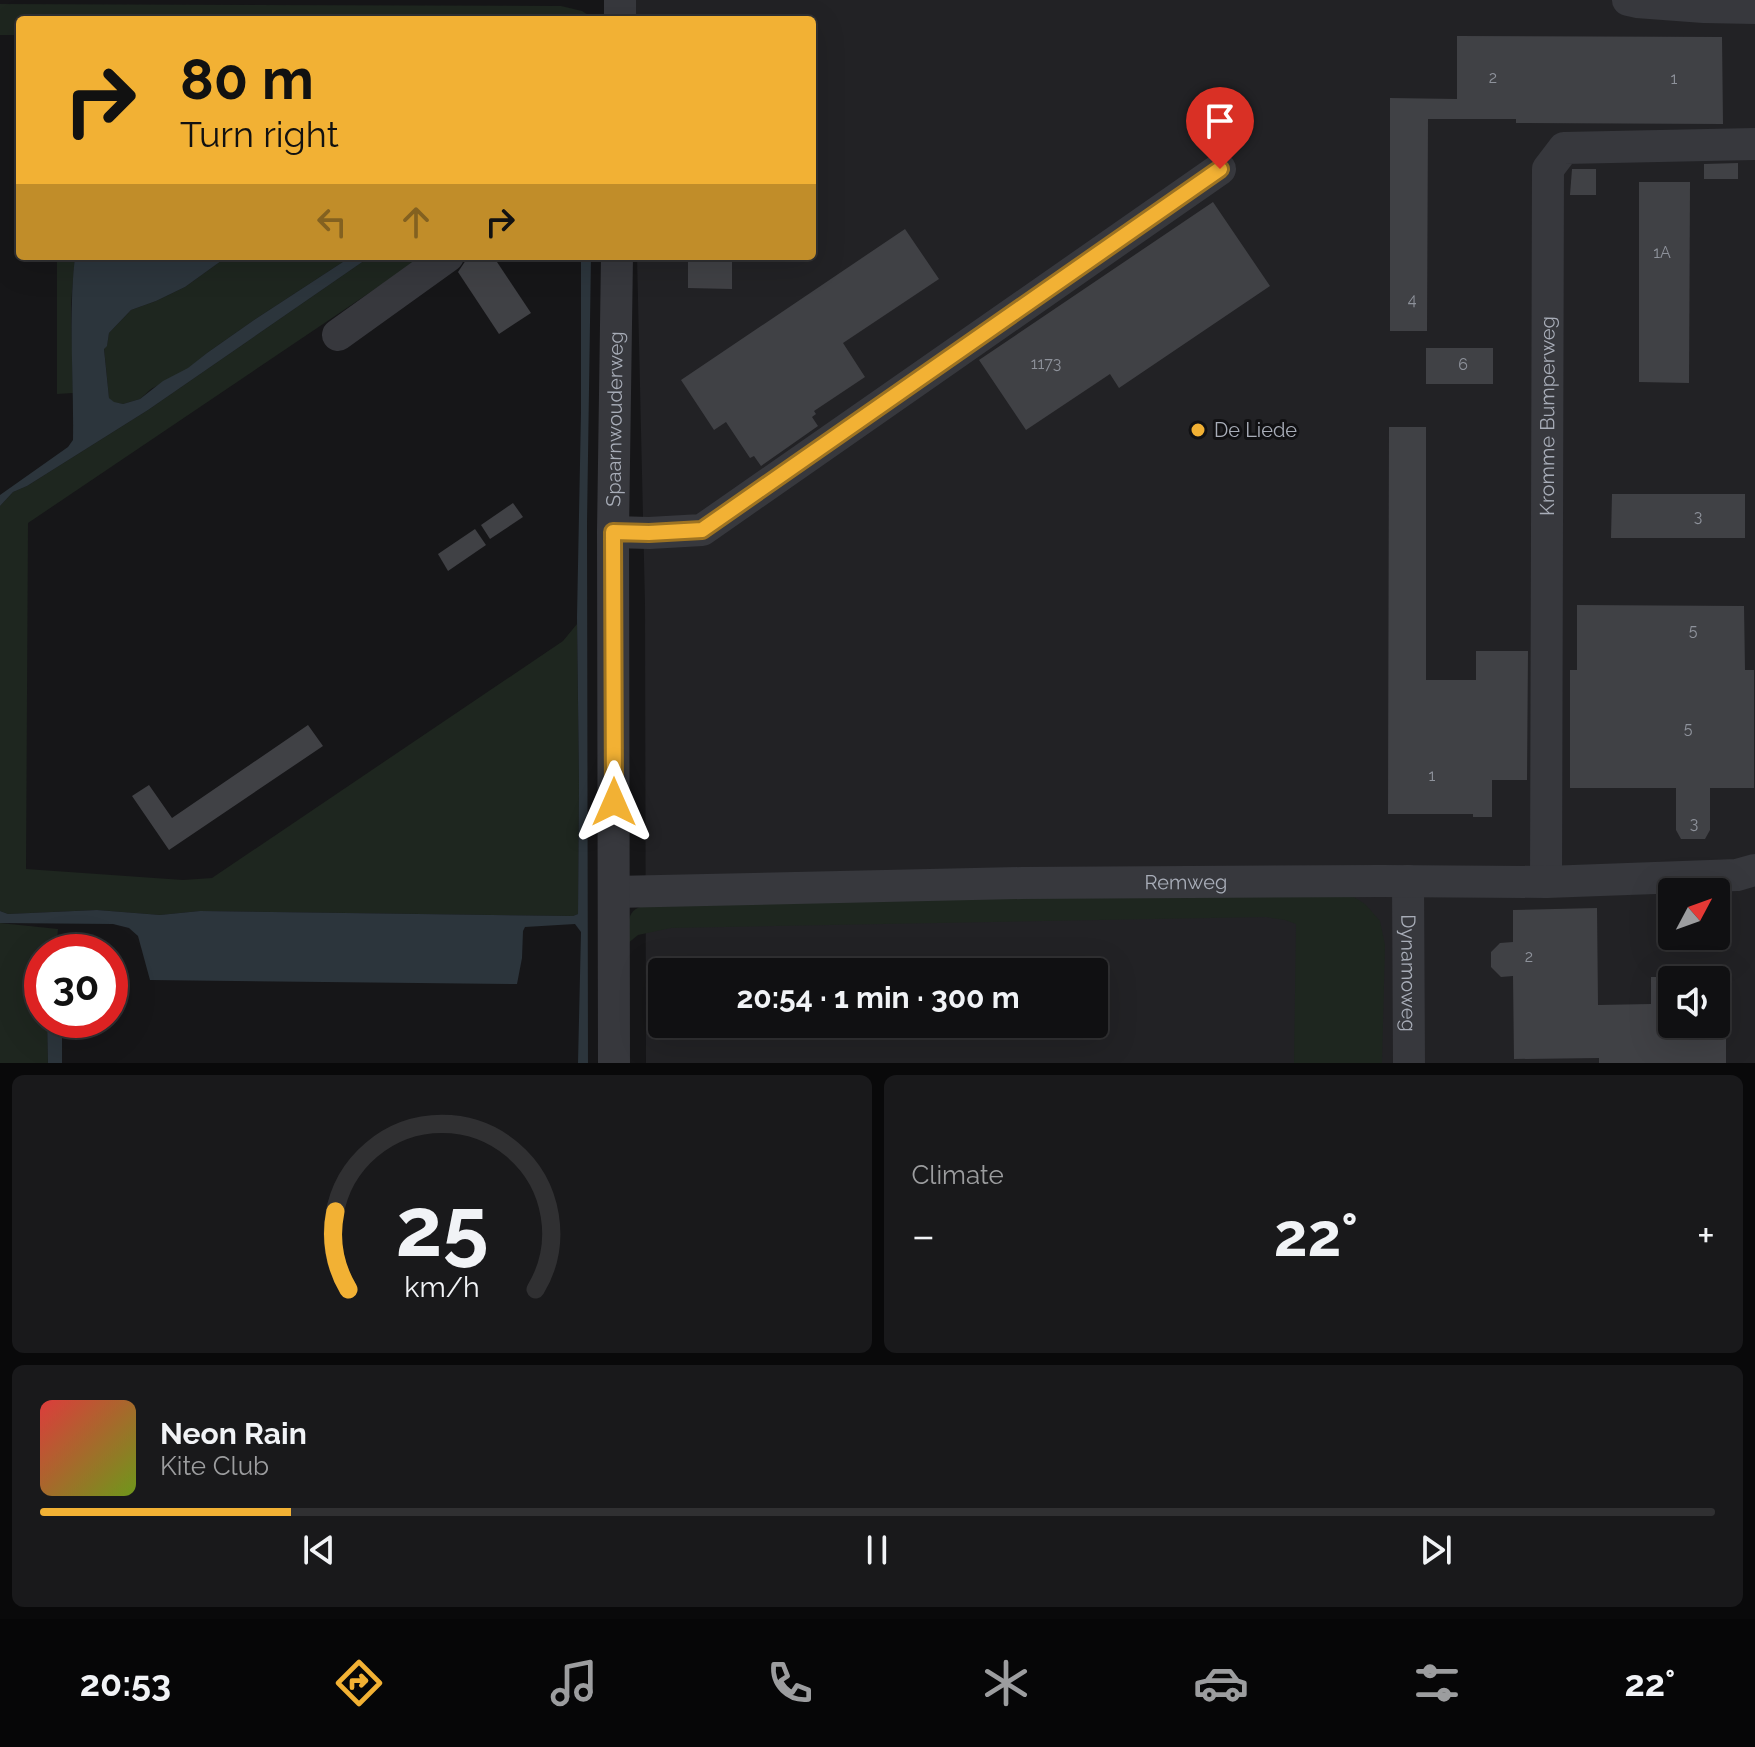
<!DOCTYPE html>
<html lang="en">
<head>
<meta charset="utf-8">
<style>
  :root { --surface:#101012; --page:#19191b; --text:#f1f3f6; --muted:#9c9d9f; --line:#303032; --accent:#f2b134 }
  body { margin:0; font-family:Raleway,sans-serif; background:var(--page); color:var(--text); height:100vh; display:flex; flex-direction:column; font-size:30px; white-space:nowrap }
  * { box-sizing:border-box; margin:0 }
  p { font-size:26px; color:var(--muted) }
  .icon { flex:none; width:44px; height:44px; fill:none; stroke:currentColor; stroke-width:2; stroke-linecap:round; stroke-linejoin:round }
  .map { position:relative; height:1063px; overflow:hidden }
  .panel { display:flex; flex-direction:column; gap:12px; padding:12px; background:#09090a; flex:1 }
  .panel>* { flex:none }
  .top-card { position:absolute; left:16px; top:16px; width:800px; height:244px; border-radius:8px; box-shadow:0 8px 32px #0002,0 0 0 2px var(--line); background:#f2b134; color:#111; overflow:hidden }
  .needle { width:52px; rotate:49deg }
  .fabs { position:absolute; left:1658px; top:878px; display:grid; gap:16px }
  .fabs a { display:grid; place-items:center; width:72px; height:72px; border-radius:8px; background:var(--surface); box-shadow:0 8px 32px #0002,0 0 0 2px var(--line); font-size:40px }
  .speed { position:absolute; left:24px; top:934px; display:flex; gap:16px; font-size:40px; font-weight:700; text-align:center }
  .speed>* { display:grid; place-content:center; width:104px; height:104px; border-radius:50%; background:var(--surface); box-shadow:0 8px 32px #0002,0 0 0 2px var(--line); line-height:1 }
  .speed .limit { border:12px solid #d22; background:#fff; color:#111 }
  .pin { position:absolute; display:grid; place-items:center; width:68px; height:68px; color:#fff; margin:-82px -34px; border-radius:50% 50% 50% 0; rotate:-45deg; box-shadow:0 0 8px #0007 }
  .pin .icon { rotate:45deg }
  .me { position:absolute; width:88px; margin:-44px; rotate:0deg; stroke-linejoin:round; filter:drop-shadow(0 0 6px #0008) }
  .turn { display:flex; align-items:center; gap:28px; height:168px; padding:0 32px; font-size:36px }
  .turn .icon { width:104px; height:104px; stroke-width:2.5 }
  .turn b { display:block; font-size:56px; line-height:68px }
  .lanes { display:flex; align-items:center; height:76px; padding:0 32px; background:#0003; justify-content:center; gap:40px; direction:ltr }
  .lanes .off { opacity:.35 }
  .big { font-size:60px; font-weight:700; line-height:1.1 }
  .panel .tile { flex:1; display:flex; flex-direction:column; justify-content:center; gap:12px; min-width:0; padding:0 28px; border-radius:12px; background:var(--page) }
  .panel .dial { align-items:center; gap:0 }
  .dial svg { height:208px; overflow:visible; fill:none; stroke:var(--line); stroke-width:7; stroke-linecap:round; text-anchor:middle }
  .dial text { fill:var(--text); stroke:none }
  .song { display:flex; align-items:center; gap:24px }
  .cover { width:96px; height:96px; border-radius:12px; background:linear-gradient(135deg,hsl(0 70% 55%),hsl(80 70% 35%)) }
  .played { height:8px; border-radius:4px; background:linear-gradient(90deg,var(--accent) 15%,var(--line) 15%) }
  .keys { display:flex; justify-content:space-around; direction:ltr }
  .heat { display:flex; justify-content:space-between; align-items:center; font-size:44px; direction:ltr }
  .panel .tiles { flex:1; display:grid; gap:12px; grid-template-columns:1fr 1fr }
  .tile:last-child { grid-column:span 2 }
  .trip { position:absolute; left:648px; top:958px; width:460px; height:80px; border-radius:8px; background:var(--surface); box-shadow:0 8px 32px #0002,0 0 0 2px var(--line); font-weight:700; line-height:80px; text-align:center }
  .dock { display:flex; height:128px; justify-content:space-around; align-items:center; background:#060607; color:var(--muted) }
  .dock .icon { width:56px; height:56px }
  .dock .active { color:var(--accent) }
  .dock b { font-size:36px; color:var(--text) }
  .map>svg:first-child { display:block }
  .built { fill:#222225; fill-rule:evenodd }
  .green { fill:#1e261f }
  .water { fill:#2c353c }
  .building { fill:#404145 }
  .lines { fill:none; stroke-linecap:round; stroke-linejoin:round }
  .minor { stroke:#37383d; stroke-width:32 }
  .route-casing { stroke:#9d7322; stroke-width:20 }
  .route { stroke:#f2b134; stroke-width:14 }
  .poi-dot { fill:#f2b134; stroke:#111113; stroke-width:3 }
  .labels { text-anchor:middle; stroke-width:6; stroke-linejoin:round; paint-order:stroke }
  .number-label { font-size:16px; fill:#8e929b }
  .street-label { font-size:20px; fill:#a8adb8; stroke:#111113 }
  .poi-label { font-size:20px; fill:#a8adb8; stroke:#111113; text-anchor:start }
</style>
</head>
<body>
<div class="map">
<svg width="1755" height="1063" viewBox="0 0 1755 1063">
  <rect width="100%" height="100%" fill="#161618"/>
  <path class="built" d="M 632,0 L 1755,0 L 1755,1063 L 646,1063 L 645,604 L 637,256 L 812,256 L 812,20 L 632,20 ZM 1672,892 L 1716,892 L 1716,936 L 1672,936 ZM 662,972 L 1094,972 L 1094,1024 L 662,1024 ZM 1672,980 L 1716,980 L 1716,1024 L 1672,1024 Z"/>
  <g class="green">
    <path d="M 0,4 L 561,6 L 582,11 L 596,20 L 20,20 L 20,35 L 0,35 Z"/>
    <path d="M 57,256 L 75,256 L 71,304 L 73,393 L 57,394 Z"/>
    <path d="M 228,256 L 352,256 L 254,320 L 207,353 L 188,369 L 151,389 L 140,399 L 123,404 L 114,403 L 109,398 L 104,348 L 107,345 L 109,333 L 131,310 L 156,301 L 185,287 Z"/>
    <path d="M 371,256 L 424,256 L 28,523 L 26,869 L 183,880 L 212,878 L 563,641 L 577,624 L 579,783 L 578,914 L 573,916 L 200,911 L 160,915 L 97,910 L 8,914 L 0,911 L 0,506 L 13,492 L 27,486 L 148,410 Z"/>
    <path d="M 1349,894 L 1365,904 L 1380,921 L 1385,945 L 1382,1063 L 1294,1063 L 1296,924 L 1285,920 L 1266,917 L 671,928 L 638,935 L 627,944 C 629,913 626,907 660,903 Z"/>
    <path d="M 0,923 L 58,929 L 56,952 L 42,952 L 42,1020 L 47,1020 L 48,1063 L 0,1063 Z"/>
  </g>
  <g class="water">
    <path d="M 75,256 L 228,256 L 185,287 L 156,301 L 131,310 L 109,333 L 107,346 L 104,349 L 109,398 L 114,402 L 123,404 L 140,399 L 163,381 L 188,368 L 207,353 L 254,320 L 352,256 L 371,256 L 148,410 L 27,486 L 13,492 L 0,506 L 0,495 L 68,447 L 73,440 C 74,379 68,317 75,256 Z"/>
    <path d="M 581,256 L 591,256 L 587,523 L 588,1063 L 578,1063 L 581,932 L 575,924 L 525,927 L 523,931 L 522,958 L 517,984 L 150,980 L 138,936 L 129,928 L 113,924 L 0,923 L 0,911 L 8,914 L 97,910 L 160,915 L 200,911 L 573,916 L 578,914 L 579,783 L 577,617 L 581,412 Z"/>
    <path d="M 47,1020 L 62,1020 L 62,1063 L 48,1063 Z"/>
  </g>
  <g class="building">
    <path d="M 1457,36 L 1722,37 L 1723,124 L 1516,123 L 1516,119 L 1428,119 L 1427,331 L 1390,331 L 1390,98 L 1457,99 Z"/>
    <path d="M 1738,163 L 1738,179 L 1704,179 L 1704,164 Z"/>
    <path d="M 1572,169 L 1596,169 L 1596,195 L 1570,195 Z"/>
    <path d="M 1639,182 L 1690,182 L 1689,383 L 1639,382 Z"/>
    <path d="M 1213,202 L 1270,286 L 1119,388 L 1110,374 L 1026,430 L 979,360 Z"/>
    <path d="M 905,229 L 939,279 L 843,343 L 865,377 L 814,411 L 816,414 L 812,417 L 818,426 L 761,466 L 754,456 L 750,458 L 726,422 L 714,430 L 681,380 Z"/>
    <path d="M 473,256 L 493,256 L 531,313 L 499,334 L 458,272 L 466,260 Z"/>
    <path d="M 688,256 L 732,256 L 732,289 L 688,288 Z"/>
    <rect x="1426" y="348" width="67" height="36"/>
    <path d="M 1389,427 L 1426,427 L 1426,680 L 1476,680 L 1476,651 L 1528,651 L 1527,780 L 1492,780 L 1492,817 L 1473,817 L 1473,814 L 1388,814 Z"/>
    <path d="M 1612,494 L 1745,494 L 1745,538 L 1611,538 Z"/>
    <path d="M 513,503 L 523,517 L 490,539 L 481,525 Z"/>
    <path d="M 475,529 L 486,545 L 448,571 L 438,554 Z"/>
    <path d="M 1577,605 L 1744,606 L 1745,670 L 1754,670 L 1754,788 L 1710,788 L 1710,830 L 1705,839 L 1681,839 L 1676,830 L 1676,788 L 1570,788 L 1570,670 L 1577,670 Z"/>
    <path d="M 308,725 L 323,746 L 169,850 L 132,796 L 149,785 L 172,818 Z"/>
    <path d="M 1597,908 L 1598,1005 L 1651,1004 L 1651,977 L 1672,977 L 1672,1024 L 1726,1024 L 1726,1063 L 1599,1063 L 1599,1058 L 1514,1059 L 1513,976 L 1501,977 L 1491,967 L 1491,952 L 1500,943 L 1513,942 L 1513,910 Z"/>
  </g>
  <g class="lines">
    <g class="minor">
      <path d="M 1628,0 L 1637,2 L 1704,7 L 1755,8"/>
      <path d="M 620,20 L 620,0"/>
      <path d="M 338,335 L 448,256"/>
      <path d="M 613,532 L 649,533 L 702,530 L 1220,169"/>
      <path id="s1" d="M 1408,881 L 1409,1063"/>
      <path id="s2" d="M 1546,882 L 1548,169 L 1564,148 L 1755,144"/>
      <path id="s3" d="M 614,892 L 1022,883 L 1381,881 L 1546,882 L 1737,875 L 1755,870"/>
      <path id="s4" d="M 614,1063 L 613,532 L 617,256"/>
    </g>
  </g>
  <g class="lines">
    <defs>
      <path id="route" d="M 614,802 L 613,532 L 649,533 L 702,530 L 1220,169"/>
    </defs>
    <use href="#route" class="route-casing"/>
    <use href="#route" class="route"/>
  </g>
  <circle class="poi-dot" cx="1198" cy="430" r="8"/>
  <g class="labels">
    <g class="number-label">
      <text x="1493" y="83">2</text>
      <text x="1674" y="84">1</text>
      <text x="1662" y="258">1A</text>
      <text x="1412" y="305">4</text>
      <text x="1046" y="369">1173</text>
      <text x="1463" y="370">6</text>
      <text x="1698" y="522">3</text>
      <text x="1693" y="636">5</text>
      <text x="1688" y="734">5</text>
      <text x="1432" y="781">1</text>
      <text x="1694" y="829">3</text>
      <text x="1529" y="962">2</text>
    </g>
    <g class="street-label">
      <text dy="7" stroke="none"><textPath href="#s2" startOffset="466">Kromme Bumperweg</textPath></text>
      <text dy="7" stroke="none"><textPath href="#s4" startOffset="644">Spaarnwouderweg</textPath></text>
      <text dy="7" stroke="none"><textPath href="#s3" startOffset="572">Remweg</textPath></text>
      <text dy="7" stroke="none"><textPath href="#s1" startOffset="92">Dynamoweg</textPath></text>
    </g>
    <g class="poi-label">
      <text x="1214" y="437">De Liede</text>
    </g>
  </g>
</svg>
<div class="fabs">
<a><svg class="needle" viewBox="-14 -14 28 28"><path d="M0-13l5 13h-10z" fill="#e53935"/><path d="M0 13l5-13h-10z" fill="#9c9d9f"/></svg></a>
<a><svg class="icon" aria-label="sound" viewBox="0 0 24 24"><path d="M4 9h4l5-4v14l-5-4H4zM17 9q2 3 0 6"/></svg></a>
</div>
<div class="speed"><div class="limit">30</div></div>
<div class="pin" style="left:1220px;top:169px;background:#d93025"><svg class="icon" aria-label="arrive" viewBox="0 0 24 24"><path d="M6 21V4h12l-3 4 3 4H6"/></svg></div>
<svg class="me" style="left:614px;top:802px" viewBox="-20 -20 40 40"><path d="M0-17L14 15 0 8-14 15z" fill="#f2b134" stroke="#fff" stroke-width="4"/></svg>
<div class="trip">20:54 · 1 min · 300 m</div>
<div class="top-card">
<div class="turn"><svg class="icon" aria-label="right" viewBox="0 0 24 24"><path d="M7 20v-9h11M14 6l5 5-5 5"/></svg><div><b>80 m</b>Turn right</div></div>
<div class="lanes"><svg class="icon off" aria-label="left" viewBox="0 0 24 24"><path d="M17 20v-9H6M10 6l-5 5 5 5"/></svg><svg class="icon off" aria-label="ahead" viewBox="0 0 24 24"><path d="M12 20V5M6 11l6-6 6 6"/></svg><svg class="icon" aria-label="right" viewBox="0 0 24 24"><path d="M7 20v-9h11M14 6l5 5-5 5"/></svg></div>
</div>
</div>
<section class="panel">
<div class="tiles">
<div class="tile dial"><svg viewBox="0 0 100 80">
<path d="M14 69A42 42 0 1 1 86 69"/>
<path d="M14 69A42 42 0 0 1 9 39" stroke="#f2b134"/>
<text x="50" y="56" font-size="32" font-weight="700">25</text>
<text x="50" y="72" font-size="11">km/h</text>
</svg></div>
<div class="tile"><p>Climate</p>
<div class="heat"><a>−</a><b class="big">22°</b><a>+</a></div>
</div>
<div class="tile">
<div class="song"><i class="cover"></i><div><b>Neon Rain</b><p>Kite Club</p></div></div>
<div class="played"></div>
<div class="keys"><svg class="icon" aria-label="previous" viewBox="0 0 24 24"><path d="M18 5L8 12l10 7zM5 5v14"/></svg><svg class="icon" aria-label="pause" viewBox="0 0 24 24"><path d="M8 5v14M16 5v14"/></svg><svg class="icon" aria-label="next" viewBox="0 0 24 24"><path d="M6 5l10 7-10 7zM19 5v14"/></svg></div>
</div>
</div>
</section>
<nav class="dock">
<b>20:53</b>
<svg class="icon active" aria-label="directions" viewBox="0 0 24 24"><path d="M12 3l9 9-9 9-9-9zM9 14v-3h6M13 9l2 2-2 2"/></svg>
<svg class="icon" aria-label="music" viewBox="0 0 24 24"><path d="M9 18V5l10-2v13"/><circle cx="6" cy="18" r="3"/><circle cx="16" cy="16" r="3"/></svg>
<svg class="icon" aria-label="phone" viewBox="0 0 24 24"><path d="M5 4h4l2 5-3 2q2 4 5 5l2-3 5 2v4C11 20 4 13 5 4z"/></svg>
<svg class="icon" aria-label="climate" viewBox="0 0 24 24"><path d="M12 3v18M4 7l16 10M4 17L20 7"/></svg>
<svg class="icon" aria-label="car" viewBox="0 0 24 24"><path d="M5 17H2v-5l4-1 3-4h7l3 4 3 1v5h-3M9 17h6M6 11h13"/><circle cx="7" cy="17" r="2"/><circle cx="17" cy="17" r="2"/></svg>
<svg class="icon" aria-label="filters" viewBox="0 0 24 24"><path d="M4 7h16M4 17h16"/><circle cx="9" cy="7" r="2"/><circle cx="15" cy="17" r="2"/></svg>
<b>22°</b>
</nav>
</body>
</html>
